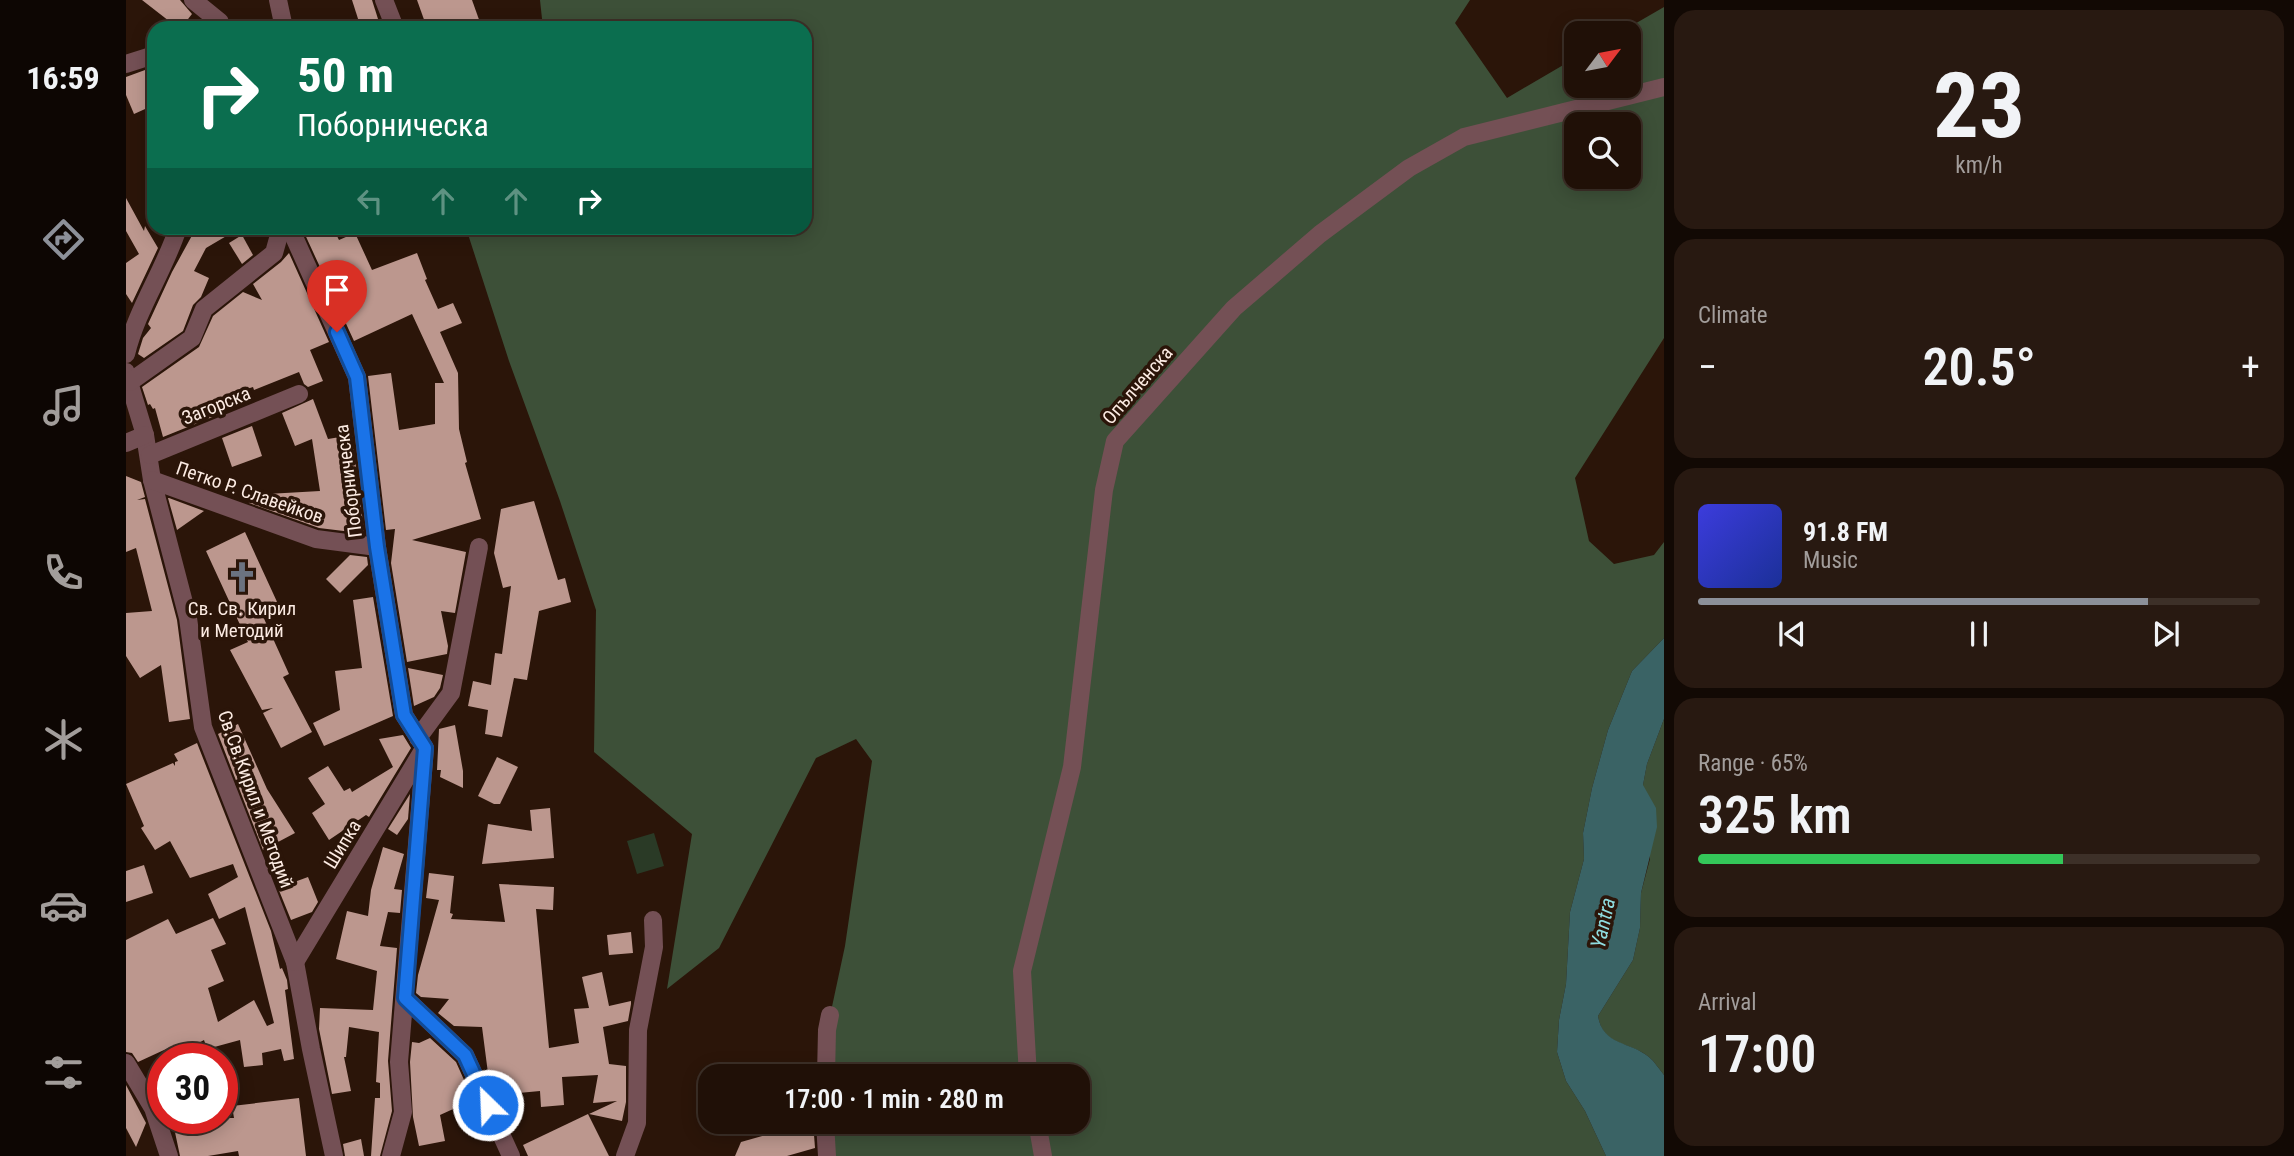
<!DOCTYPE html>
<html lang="en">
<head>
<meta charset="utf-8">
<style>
  :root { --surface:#201007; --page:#281911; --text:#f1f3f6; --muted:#a29d9b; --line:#3d3028; --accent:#8c9099 }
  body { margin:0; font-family:"Roboto Condensed",sans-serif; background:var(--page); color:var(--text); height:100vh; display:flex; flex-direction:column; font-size:26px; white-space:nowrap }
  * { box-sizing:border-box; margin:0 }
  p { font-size:23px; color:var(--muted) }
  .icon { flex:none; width:38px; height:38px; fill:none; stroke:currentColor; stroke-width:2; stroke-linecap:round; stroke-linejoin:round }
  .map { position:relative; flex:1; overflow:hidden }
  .details { display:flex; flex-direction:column; gap:10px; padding:10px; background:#120904; width:630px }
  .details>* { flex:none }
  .hud { position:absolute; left:21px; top:21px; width:665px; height:214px; border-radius:21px; box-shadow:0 4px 18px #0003,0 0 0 2px var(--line); background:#0b6e4f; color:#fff; overflow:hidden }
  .needle { width:46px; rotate:58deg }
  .tools { position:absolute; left:1438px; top:21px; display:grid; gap:14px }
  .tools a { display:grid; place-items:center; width:77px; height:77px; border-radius:14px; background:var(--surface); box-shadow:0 4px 18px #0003,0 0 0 2px var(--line); font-size:35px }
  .speed { position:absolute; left:21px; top:1043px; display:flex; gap:14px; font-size:35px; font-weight:700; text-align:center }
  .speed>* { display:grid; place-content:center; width:91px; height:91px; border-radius:50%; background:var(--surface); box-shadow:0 4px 18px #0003,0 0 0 2px var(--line); line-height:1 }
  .speed .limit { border:10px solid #d22; background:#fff; color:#111 }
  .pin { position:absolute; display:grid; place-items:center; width:60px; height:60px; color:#fff; margin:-72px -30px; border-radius:50% 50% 50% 0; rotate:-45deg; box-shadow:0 0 7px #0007 }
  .pin .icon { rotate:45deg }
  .me { position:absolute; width:77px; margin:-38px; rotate:336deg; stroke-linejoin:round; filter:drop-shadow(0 0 5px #0008) }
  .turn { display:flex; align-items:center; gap:24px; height:147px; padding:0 35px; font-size:32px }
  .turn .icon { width:91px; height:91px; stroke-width:2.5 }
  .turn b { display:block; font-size:49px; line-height:60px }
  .lanes { display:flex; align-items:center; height:66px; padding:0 35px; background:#0003; justify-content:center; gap:35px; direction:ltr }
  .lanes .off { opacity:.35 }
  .big { font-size:52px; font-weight:600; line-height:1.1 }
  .details .tile { flex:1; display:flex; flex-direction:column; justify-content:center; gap:10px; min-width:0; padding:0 24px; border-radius:21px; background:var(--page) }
  .details .dial { align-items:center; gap:0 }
  .dial b { font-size:91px; line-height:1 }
  .song { display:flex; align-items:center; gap:21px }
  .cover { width:84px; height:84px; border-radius:10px; background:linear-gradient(135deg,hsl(240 70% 55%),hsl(230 70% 35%)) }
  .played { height:7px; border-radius:4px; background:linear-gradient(90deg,var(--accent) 80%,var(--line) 80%) }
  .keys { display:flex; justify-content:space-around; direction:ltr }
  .heat { display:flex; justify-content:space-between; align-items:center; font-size:38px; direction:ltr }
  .charge { height:10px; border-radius:5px; background:linear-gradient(90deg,#34c759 65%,var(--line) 0) }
  .trip { position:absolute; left:572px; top:1064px; width:392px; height:70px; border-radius:21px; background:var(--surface); box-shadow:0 4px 18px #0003,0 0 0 2px var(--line); font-weight:600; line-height:70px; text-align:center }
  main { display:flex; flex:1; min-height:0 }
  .menu { display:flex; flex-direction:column; width:126px; justify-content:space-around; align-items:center; background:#0d0603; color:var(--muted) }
  .menu .icon { width:49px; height:49px }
  .menu .selected { color:var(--accent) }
  .menu b { font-size:32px; color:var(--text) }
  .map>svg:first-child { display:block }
  .green { fill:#2a3a26 }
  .forest { fill:#3d5038; fill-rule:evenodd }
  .water { fill:#3a6365 }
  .building { fill:#bc978e }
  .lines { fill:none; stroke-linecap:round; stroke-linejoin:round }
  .minor { stroke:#745055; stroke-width:18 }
  .tertiary { stroke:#745055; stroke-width:18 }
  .route-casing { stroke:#114b97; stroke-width:18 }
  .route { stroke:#1a73e8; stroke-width:12 }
  .labels { text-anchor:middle; stroke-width:7; stroke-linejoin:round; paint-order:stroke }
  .street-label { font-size:19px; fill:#fcebe3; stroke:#2b1509 }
  .poi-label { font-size:19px; fill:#fcebe3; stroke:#2b1509 }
  .water-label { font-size:21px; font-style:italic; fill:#8fdcdf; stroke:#2b1509 }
</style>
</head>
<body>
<main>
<nav class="menu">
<b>16:59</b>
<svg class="icon selected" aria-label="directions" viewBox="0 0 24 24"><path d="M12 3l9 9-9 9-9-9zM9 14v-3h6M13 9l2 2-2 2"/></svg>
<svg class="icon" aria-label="music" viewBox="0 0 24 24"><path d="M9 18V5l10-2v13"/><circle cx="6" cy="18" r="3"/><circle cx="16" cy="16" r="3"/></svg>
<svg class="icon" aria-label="phone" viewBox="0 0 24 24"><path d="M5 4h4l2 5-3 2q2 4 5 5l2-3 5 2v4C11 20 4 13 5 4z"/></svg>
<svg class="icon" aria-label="climate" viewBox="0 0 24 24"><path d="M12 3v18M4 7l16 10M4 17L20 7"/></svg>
<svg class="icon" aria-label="car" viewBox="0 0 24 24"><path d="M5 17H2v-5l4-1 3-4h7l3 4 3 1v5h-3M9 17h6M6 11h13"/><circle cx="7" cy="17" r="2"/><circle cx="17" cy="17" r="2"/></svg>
<svg class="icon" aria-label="filters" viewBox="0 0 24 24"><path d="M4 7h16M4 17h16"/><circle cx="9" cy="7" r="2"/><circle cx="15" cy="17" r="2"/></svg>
</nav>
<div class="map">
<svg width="1538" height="1156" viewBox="0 0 1538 1156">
  <rect width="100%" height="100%" fill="#2b1509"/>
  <path class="green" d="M 528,833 L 538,866 L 511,874 L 501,841 Z"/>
  <g class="forest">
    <path d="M 414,0 L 1344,0 L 1329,23 L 1381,98 L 1451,57 L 1451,86 L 1503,86 L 1503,33 L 1493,33 L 1538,7 L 1538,338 L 1449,478 L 1463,541 L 1488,564 L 1528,555 L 1538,542 L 1538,638 L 1506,671 L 1482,730 L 1466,788 L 1457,833 L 1458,859 L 1444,912 L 1440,984 L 1433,1020 L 1431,1052 L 1440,1081 L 1459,1111 L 1480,1156 L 703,1156 L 699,1122 L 952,1122 L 952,1076 L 700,1076 L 701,1030 L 719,946 L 746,761 L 730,739 L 690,758 L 593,948 L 541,989 L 566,834 L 468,752 L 470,610 L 434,501 L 383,361 L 340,228 L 679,228 L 679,28 L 417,28 ZM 1451,124 L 1503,124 L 1503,177 L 1451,177 Z"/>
    <path d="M 1538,719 L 1538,1075 C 1533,1069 1529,1062 1523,1057 C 1504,1041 1477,1047 1472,1016 L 1507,960 L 1514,928 L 1515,893 L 1524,859 L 1517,785 L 1521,764 Z"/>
  </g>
  <path class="water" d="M 1538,638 L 1538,719 L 1521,764 L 1517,785 L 1530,808 L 1531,827 L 1515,893 L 1514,928 L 1507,960 L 1472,1016 C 1477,1046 1504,1041 1523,1057 C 1529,1062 1533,1069 1538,1075 L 1538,1156 L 1480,1156 L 1459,1111 L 1440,1081 L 1431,1052 L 1433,1020 L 1440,984 L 1444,912 L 1458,859 L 1457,833 L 1466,788 L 1482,730 L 1506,671 Z"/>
  <g class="building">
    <path d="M 16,0 L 54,0 L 66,14 L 55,28 L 52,28 Z"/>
    <path d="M 226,0 L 246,0 L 252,19 L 234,25 Z"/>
    <path d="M 291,0 L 346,0 L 356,28 L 301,28 Z"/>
    <path d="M 19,70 L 28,90 L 28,105 L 8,114 L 0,95 L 0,77 Z"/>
    <path d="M 0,198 L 18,231 L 19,226 L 32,248 L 6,303 L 0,294 L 0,263 L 13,254 L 0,231 Z"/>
    <path d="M 72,228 L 114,228 L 80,248 L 68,271 L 83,278 L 75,297 L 67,305 L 57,331 L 18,358 L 12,354 L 17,338 L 25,328 L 22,324 L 46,272 L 69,230 Z"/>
    <path d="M 176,228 L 207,228 L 213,240 L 229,233 L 246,270 L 291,253 L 301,279 L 299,280 L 312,309 L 327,303 L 336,323 L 314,332 L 332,373 L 333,429 L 341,462 L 339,463 L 355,519 L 286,540 L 340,552 L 329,613 L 315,611 L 322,646 L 321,654 L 281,662 L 265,563 L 269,529 L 260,530 L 242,376 L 265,373 L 273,430 L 309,424 L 309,383 L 318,383 L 286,314 L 228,341 Z"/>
    <path d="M 116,235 L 127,255 L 116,264 L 103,243 Z"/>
    <path d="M 163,253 L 203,342 L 184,350 L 197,381 L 182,387 L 178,384 L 173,372 L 128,390 L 127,387 L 84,401 L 89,416 L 37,437 L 29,408 L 27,409 L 24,404 L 22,405 L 16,387 L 73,347 L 87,316 L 117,292 L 136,300 L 127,284 L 155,262 Z"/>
    <path d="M 187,399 L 202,439 L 226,435 L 238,531 L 226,532 L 193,528 L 123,503 L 122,495 L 194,491 L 186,439 L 169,446 L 156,413 Z"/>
    <path d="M 126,426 L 136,456 L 106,467 L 96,438 Z"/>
    <path d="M 0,476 L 15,482 L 19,497 L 11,500 L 19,499 L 51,620 L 64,719 L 43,722 L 35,665 L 14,678 L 0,656 L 0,613 L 26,611 L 10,548 L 0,552 Z"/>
    <path d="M 42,498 L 43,498 L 78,511 L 51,530 Z"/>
    <path d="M 408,501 L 432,580 L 439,578 L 445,602 L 413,611 L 401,680 L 388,678 L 376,737 L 359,734 L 362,710 L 342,706 L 347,681 L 365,685 L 369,653 L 376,654 L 385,586 L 377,588 L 368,553 L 375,509 Z"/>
    <path d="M 119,532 L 152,604 L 135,612 L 163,674 L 157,677 L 186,732 L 155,748 L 137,713 L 147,708 L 136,710 L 104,650 L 122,642 L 80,551 Z"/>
    <path d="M 224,555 L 241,557 L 242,565 L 214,593 L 200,579 Z"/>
    <path d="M 247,597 L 267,716 L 198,746 L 187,723 L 214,710 L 209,671 L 236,668 L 227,600 Z"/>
    <path d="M 282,668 L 317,675 L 314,688 L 308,697 L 288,706 Z"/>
    <path d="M 112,724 L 141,789 L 169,833 L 137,850 L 92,734 Z"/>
    <path d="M 329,725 L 337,771 L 337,788 L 314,777 L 315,770 L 311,770 L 313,729 Z"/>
    <path d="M 277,735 L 285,748 L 243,817 L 240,815 L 203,840 L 186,813 L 199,804 L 182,778 L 202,766 L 218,791 L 224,788 L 226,792 L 267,767 L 253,739 Z"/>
    <path d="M 71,743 L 145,931 L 154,969 L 156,968 L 161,980 L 162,989 L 159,990 L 168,1059 L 158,1061 L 155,1049 L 136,1053 L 137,1065 L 118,1067 L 114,1040 L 81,1049 L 78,1040 L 56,1052 L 51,1044 L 12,1062 L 6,1053 L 0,1052 L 0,940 L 42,919 L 50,934 L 87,918 L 100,944 L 85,950 L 98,981 L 82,988 L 92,1022 L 128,1000 L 141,1026 L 148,1023 L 119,907 L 93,919 L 82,894 L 112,877 L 107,864 L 64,878 L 44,841 L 29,850 L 15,828 L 18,826 L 0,784 L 47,763 L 49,766 L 49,762 L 52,761 L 48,754 Z"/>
    <path d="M 371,757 L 392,767 L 374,804 L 368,804 L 352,796 Z"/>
    <path d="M 284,794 L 282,819 L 271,835 L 262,829 Z"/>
    <path d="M 424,808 L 428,858 L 356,864 L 362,824 L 406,831 L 404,810 Z"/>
    <path d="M 257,847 L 278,854 L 268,889 L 276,890 L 274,913 L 262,912 L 254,946 L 271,948 L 262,1061 L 266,1111 L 254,1156 L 245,1156 L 249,1098 L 254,1098 L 254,1083 L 250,1082 L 253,1032 L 223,1027 L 220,1057 L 218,1057 L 225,1091 L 206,1094 L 193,1029 L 194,1008 L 247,1010 L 251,971 L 210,959 L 221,911 L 242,916 L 245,890 Z"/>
    <path d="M 18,865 L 27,893 L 0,902 L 0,871 Z"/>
    <path d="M 303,873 L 328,876 L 324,913 L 327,914 L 325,919 L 379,922 L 373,884 L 428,887 L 427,910 L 410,909 L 423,1048 L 453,1043 L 448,1009 L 463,1008 L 456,977 L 476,972 L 483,1006 L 505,1001 L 505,1004 L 502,1021 L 477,1027 L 483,1064 L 500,1066 L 500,1102 L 496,1121 L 463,1114 L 491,1101 L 467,1103 L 472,1075 L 436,1077 L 438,1105 L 415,1107 L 414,1091 L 370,1095 L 363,1081 L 356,1027 L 328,1026 L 312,1013 L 323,999 L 295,997 L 290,993 L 292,975 L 313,900 L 300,898 Z"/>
    <path d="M 182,877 L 192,902 L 186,912 L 165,920 L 152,888 Z"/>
    <path d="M 505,932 L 507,953 L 483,955 L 481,935 Z"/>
    <path d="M 304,1038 L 330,1062 L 347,1100 L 314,1115 L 319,1141 L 293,1146 L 287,1117 L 284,1062 L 286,1042 L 293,1043 Z"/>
    <path d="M 0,1085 L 20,1123 L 10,1147 L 0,1128 Z"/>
    <path d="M 173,1098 L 180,1156 L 113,1156 L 112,1151 L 82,1156 L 54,1156 L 46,1118 L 108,1118 L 106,1106 Z"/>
    <path d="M 462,1114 L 483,1156 L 402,1156 L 397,1145 Z"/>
    <path d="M 687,1122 L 689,1148 L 661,1156 L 609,1156 L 615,1142 Z"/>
    <path d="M 235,1139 L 238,1156 L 219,1156 L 217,1144 Z"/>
  </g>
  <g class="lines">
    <g class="minor">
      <path d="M 67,0 L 94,22 L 95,28"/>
      <path d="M 152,0 L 158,28"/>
      <path d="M 258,0 L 269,28"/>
      <path d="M 0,64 L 28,55"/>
      <path d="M 164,228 L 231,377 L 251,547 L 278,715 L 299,748 L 273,1062 L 277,1112 L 265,1156"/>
      <path d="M 0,354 C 11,309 38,271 52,228"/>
      <path d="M 0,372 L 19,435 L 26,480 L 62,618 L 77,727 L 169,962 L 185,1049 L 208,1156"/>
      <path d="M 4,382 L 66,338 L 78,309 L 148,253 L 155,228"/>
      <path d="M 0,443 L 19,435"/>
      <path d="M 24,455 L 173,394"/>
      <path d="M 26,480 L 190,539 L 251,547"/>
      <path d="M 292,738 L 325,693 L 353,547"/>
      <path d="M 169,962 L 296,752"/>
      <path d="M 279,998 L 339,1055 L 385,1156"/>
      <path d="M 0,1063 L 27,1108 L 43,1156"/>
      <path d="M 700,1076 L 701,1030 L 704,1015"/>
      <path d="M 699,1122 L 701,1156"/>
      <path d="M 499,1156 L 511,1123 L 512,1030 L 528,947 L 527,920"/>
    </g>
    <g class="tertiary">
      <path d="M 902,1076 L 896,971 L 946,767 L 978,490 L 989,441 L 1108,308 L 1194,234 L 1283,168 L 1338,137 L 1538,87"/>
      <path d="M 911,1122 L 917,1156"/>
    </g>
  </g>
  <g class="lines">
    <defs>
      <path id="route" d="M 211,332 L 231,377 L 251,547 L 278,715 L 299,748 L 279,998 L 339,1055 L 362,1105"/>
    </defs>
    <use href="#route" class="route-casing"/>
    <use href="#route" class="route"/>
  </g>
  <defs>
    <symbol id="church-bare" viewBox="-9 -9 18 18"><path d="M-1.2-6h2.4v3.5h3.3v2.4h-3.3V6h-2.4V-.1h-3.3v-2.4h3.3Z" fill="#6b7280" stroke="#2b1509" stroke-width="2.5" paint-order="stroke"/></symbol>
  </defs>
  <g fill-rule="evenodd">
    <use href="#church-bare" x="94" y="555" width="44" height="44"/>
  </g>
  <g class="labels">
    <g class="street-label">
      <text transform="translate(1011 385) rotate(-49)" y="7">Опълченска</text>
      <text transform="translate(90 405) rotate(-22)" y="7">Загорска</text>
      <text transform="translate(222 481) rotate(-97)" y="7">Поборническа</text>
      <text transform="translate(124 492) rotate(19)" y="7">Петко Р. Славейков</text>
      <text transform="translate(130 799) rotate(70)" y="7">Св.Св.Кирил и Методий</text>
      <text transform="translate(216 844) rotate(-59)" y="7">Шипка</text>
    </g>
    <g class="poi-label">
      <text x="116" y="615">Св. Св. Кирил<tspan x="116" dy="22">и Методий</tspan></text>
    </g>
    <g class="water-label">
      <text transform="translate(1477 923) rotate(-78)" y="7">Yantra</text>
    </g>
  </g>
</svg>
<div class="tools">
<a><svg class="needle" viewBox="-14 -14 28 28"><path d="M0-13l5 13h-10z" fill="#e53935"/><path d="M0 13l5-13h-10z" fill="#a29d9b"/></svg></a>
<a><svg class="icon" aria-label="search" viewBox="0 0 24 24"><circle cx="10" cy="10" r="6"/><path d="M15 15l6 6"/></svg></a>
</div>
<div class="speed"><div class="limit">30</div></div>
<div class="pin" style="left:211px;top:332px;background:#d93025"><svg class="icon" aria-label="arrive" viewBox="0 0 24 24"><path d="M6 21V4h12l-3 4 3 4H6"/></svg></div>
<svg class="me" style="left:362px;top:1105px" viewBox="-20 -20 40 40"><circle r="17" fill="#1a73e8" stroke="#fff" stroke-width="3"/><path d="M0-11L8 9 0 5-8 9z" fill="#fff"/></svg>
<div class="trip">17:00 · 1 min · 280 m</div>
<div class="hud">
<div class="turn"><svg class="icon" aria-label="right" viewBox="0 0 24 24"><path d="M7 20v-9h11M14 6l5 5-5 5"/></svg><div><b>50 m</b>Поборническа</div></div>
<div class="lanes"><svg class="icon off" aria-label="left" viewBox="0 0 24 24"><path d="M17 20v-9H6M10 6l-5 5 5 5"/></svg><svg class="icon off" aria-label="ahead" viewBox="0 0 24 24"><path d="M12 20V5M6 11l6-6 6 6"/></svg><svg class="icon off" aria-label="ahead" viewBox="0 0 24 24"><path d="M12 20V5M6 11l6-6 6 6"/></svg><svg class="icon" aria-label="right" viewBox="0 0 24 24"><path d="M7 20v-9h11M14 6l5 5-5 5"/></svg></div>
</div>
</div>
<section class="details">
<div class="tile dial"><b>23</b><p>km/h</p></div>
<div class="tile"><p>Climate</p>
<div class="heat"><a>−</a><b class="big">20.5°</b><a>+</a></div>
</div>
<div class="tile">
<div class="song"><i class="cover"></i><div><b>91.8 FM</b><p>Music</p></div></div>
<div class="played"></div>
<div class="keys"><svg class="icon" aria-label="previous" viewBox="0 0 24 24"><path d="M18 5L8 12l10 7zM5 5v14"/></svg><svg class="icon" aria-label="pause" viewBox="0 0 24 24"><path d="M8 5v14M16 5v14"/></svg><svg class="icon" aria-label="next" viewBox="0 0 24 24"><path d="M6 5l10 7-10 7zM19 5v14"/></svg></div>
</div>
<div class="tile"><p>Range · 65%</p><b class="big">325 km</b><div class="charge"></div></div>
<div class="tile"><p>Arrival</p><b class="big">17:00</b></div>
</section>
</main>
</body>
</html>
